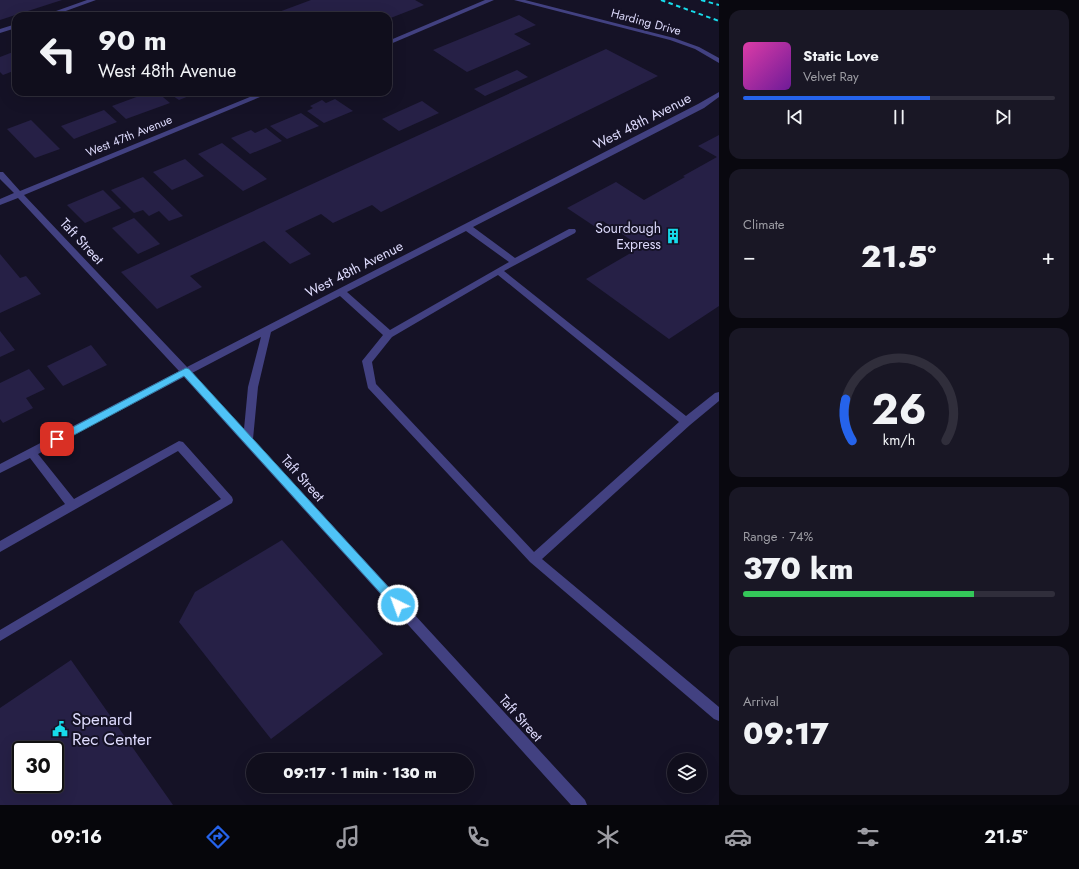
<!DOCTYPE html>
<html lang="en">
<head>
<meta charset="utf-8">
<style>
  :root { --surface:#100e1c; --page:#191725; --text:#f1f3f6; --muted:#9c9ca3; --line:#302e3b; --accent:#2563eb }
  body { margin:0; font-family:Jost,sans-serif; background:var(--page); color:var(--text); height:100vh; display:flex; flex-direction:column; font-size:15px; white-space:nowrap }
  * { box-sizing:border-box; margin:0 }
  p { font-size:13px; color:var(--muted) }
  .icon { flex:none; width:22px; height:22px; fill:none; stroke:currentColor; stroke-width:2; stroke-linecap:round; stroke-linejoin:round }
  .map { position:relative; flex:1; overflow:hidden }
  .details { display:flex; flex-direction:column; gap:10px; padding:10px; background:#09080f; width:360px }
  .details>* { flex:none }
  .hud { position:absolute; left:12px; top:12px; width:380px; height:84px; border-radius:12px; box-shadow:0 4px 16px #0002,0 0 0 1px var(--line); background:#100e1c; color:var(--text); overflow:hidden }
  .tools { position:absolute; left:667px; top:753px; display:grid; gap:8px }
  .tools a { display:grid; place-items:center; width:40px; height:40px; border-radius:50%; background:var(--surface); box-shadow:0 4px 16px #0002,0 0 0 1px var(--line); font-size:20px }
  .speed { position:absolute; left:12px; top:741px; display:flex; gap:8px; font-size:20px; font-weight:700; text-align:center }
  .speed>* { display:grid; place-content:center; width:52px; height:52px; border-radius:50%; background:var(--surface); box-shadow:0 4px 16px #0002,0 0 0 1px var(--line); line-height:1 }
  .speed .limit { border:2px solid #111; border-radius:6px; background:#fff; color:#111 }
  .pin { position:absolute; display:grid; place-items:center; width:34px; height:34px; color:#fff; margin:-17px; border-radius:8px; box-shadow:0 2px 6px #0006 }
  .me { position:absolute; width:44px; margin:-22px; rotate:318deg; stroke-linejoin:round; filter:drop-shadow(0 0 3px #0008) }
  .turn { display:flex; align-items:center; gap:14px; height:84px; padding:0 20px; font-size:18px }
  .turn .icon { width:52px; height:52px; stroke-width:2.5 }
  .turn b { display:block; font-size:28px; line-height:34px }
  .big { font-size:30px; font-weight:800; line-height:1.1 }
  .details .widget { flex:1; display:flex; flex-direction:column; justify-content:center; gap:6px; min-width:0; padding:0 14px; border-radius:12px; background:var(--page) }
  .details .dial { align-items:center; gap:0 }
  .dial svg { height:104px; overflow:visible; fill:none; stroke:var(--line); stroke-width:7; stroke-linecap:round; text-anchor:middle }
  .dial text { fill:var(--text); stroke:none }
  .song { display:flex; align-items:center; gap:12px }
  .cover { width:48px; height:48px; border-radius:6px; background:linear-gradient(135deg,hsl(320 70% 55%),hsl(280 70% 35%)) }
  .played { height:4px; border-radius:2px; background:linear-gradient(90deg,var(--accent) 60%,var(--line) 60%) }
  .keys { display:flex; justify-content:space-around; direction:ltr }
  .heat { display:flex; justify-content:space-between; align-items:center; font-size:22px; direction:ltr }
  .charge { height:6px; border-radius:3px; background:linear-gradient(90deg,#34c759 74%,var(--line) 0) }
  .trip { position:absolute; left:246px; top:753px; width:228px; height:40px; border-radius:20px; background:var(--surface); box-shadow:0 4px 16px #0002,0 0 0 1px var(--line); font-weight:800; line-height:40px; text-align:center }
  .tab-bar { display:flex; height:64px; justify-content:space-around; align-items:center; background:#06060b; color:var(--muted) }
  .tab-bar .icon { width:28px; height:28px }
  .tab-bar .current { color:var(--accent) }
  .tab-bar b { font-size:18px; color:var(--text) }
  main { display:flex; flex:1; min-height:0 }
  .map>svg:first-child { display:block }
  .building { fill:#262046; fill-rule:evenodd }
  .lines { fill:none; stroke-linecap:round; stroke-linejoin:round }
  .minor { fill:#424181; fill-rule:evenodd }
  .rail { stroke:#17dceb; stroke-width:2; stroke-dasharray:4.5 3.5; stroke-linecap:butt }
  .route { fill:#4fc3f7; stroke:#337fa1 }
  .labels { text-anchor:middle; stroke-width:4; stroke-linejoin:round; paint-order:stroke }
  .far-street-label { font-size:12px; fill:#dddafc; stroke:#151226 }
  .street-label { font-size:14px; fill:#dddafc; stroke:#151226 }
  .poi-label { font-size:14px; fill:#dddafc; stroke:#151226; text-anchor:end }
  .near-poi-label { font-size:17px; fill:#dddafc; stroke:#151226; text-anchor:start }
</style>
</head>
<body>
<main>
<div class="map">
<svg width="719" height="805" viewBox="0 0 719 805">
  <rect width="100%" height="100%" fill="#151226"/>
  <g class="building">
    <path d="M 0,0 L 62,0 L 0,20 Z"/>
    <path d="M 311,0 L 415,0 L 424,5 L 388,19 L 388,16 L 268,16 Z"/>
    <path d="M 519,15 L 536,25 L 514,34 L 531,44 L 467,72 L 433,50 Z"/>
    <path d="M 606,49 L 658,76 L 381,212 L 372,205 L 333,223 L 321,214 L 285,231 L 311,254 L 290,264 L 264,241 L 190,276 L 202,287 L 157,309 L 121,272 Z"/>
    <path d="M 13,52 L 16,55 L 16,70 L 3,75 L 0,72 L 0,57 Z"/>
    <path d="M 517,70 L 528,77 L 485,96 L 474,89 Z"/>
    <path d="M 150,92 L 157,92 L 170,103 L 126,119 L 112,106 Z"/>
    <path d="M 174,92 L 199,92 L 179,100 L 170,94 Z"/>
    <path d="M 335,99 L 353,111 L 324,123 L 307,111 L 313,108 L 310,106 L 322,100 L 326,103 Z"/>
    <path d="M 422,101 L 439,113 L 399,131 L 382,119 Z"/>
    <path d="M 104,110 L 117,122 L 74,139 L 61,126 Z"/>
    <path d="M 301,113 L 319,126 L 287,139 L 270,126 Z"/>
    <path d="M 31,120 L 60,149 L 35,158 L 7,129 Z"/>
    <path d="M 266,128 L 282,141 L 250,154 L 231,138 L 251,130 L 255,133 Z"/>
    <path d="M 719,135 L 719,306 L 669,339 L 586,279 L 641,247 L 603,221 L 594,226 L 567,208 L 616,182 L 644,200 L 685,177 L 683,176 L 717,157 L 698,146 Z"/>
    <path d="M 222,143 L 267,179 L 243,191 L 198,154 Z"/>
    <path d="M 185,159 L 204,176 L 172,190 L 153,172 Z"/>
    <path d="M 143,177 L 183,216 L 169,221 L 159,211 L 149,216 L 143,210 L 134,213 L 111,190 Z"/>
    <path d="M 103,190 L 121,208 L 85,223 L 67,205 Z"/>
    <path d="M 134,218 L 160,244 L 138,254 L 112,228 Z"/>
    <path d="M 0,254 L 20,278 L 26,276 L 41,294 L 0,313 Z"/>
    <path d="M 0,331 L 15,350 L 0,357 Z"/>
    <path d="M 91,345 L 107,365 L 63,386 L 47,366 Z"/>
    <path d="M 29,369 L 45,389 L 26,398 L 33,408 L 3,423 L 0,419 L 0,383 Z"/>
    <path d="M 282,540 L 383,654 L 271,739 L 179,622 L 195,592 Z"/>
    <path d="M 71,660 L 173,805 L 0,805 L 0,708 ZM 21,750 L 55,750 L 55,784 L 21,784 Z"/>
  </g>
  <g class="lines">
    <g class="minor">
      <path d="M 87,0 L 96,0 L 52,16 L 42,16 Z"/>
      <path d="M 485,0 L 494,0 L 388,45 L 388,41 Z"/>
      <path d="M 514,0 L 525,0 L 674,38 L 699,47 L 719,58 L 719,63 L 695,49 L 670,40 Z"/>
      <path d="M 16,24 L 16,28 L 0,33 L 0,29 Z"/>
      <path d="M 262,92 L 272,92 L 24,195 L 187,367 L 698,104 L 719,92 L 719,97 L 704,108 L 473,227 L 515,258 L 569,229 L 575,229 L 576,231 L 575,233 L 504,271 L 686,416 L 715,393 L 719,392 L 719,401 L 690,425 L 542,559 L 719,707 L 719,721 L 714,719 L 530,562 L 368,388 L 362,361 L 383,335 L 340,296 L 271,332 L 258,387 L 253,439 L 585,800 L 587,805 L 571,805 L 184,377 L 38,454 L 74,499 L 179,441 L 183,442 L 232,497 L 233,500 L 232,503 L 0,641 L 0,630 L 221,499 L 178,451 L 0,552 L 0,541 L 65,504 L 30,458 L 0,473 L 0,464 L 179,371 L 18,198 L 0,205 L 0,199 L 14,193 L 0,179 L 0,172 L 3,172 L 20,191 ZM 466,231 L 509,262 L 390,330 L 347,292 ZM 498,275 L 679,422 L 534,552 L 376,384 L 372,362 L 392,337 ZM 261,337 L 248,387 L 244,429 L 192,373 Z"/>
    </g>
    <g class="rail">
      <path d="M 661,0 L 719,21"/>
      <path d="M 701,0 L 719,5"/>
    </g>
  </g>
  <path class="route" d="M 186,368 L 189,369 L 402,602 L 403,605 L 402,608 L 398,610 L 394,608 L 184,376 L 61,442 L 54,442 L 53,439 L 54,437 Z"/>
  <defs>
    <symbol id="building-bare" viewBox="-9 -9 18 18"><path d="M-4-6H4V6H1V3H-1V6H-4ZM-2.5-4.3h1.7v1.8h-1.7ZM.8-4.3h1.7v1.8H.8ZM-2.5-1h1.7V.8h-1.7ZM.8-1h1.7V.8H.8Z" fill="#17dceb" stroke="#151226" stroke-width="2.5" paint-order="stroke"/></symbol>
    <symbol id="civic-bare" viewBox="-9 -9 18 18"><path d="M-.6-6.5H3V-4.5H.6V-3L4-1V1h2V6H-6V1h2V-1L-.6-3ZM-1.2 2.5V6h2.4V2.5Z" fill="#17dceb" stroke="#151226" stroke-width="2.5" paint-order="stroke"/></symbol>
  </defs>
  <g fill-rule="evenodd">
    <use href="#building-bare" x="662" y="225" width="22" height="22"/>
    <use href="#civic-bare" x="49" y="718" width="22" height="22"/>
  </g>
  <g class="labels">
    <g class="far-street-label">
      <text transform="translate(646 22) rotate(15)" y="4">Harding Drive</text>
      <text transform="translate(129 136) rotate(-22)" y="4">West 47th Avenue</text>
    </g>
    <g class="street-label">
      <text transform="translate(642 121) rotate(-27)" y="5">West 48th Avenue</text>
      <text transform="translate(82 241) rotate(47)" y="5">Taft Street</text>
      <text transform="translate(354 269) rotate(-27)" y="5">West 48th Avenue</text>
      <text transform="translate(303 478) rotate(48)" y="5">Taft Street</text>
      <text transform="translate(521 718) rotate(48)" y="5">Taft Street</text>
    </g>
    <g class="poi-label">
      <text x="661" y="233">Sourdough<tspan x="661" dy="16">Express</tspan></text>
    </g>
    <g class="near-poi-label">
      <text x="72" y="725">Spenard<tspan x="72" dy="20">Rec Center</tspan></text>
    </g>
  </g>
</svg>
<div class="tools">
<a><svg class="icon" aria-label="layers" viewBox="0 0 24 24"><path d="M12 4l9 5-9 5-9-5zM3 14l9 5 9-5"/></svg></a>
</div>
<div class="speed"><div class="limit">30</div></div>
<div class="pin" style="left:57px;top:439px;background:#d93025"><svg class="icon" aria-label="arrive" viewBox="0 0 24 24"><path d="M6 21V4h12l-3 4 3 4H6"/></svg></div>
<svg class="me" style="left:398px;top:605px" viewBox="-20 -20 40 40"><circle r="17" fill="#4fc3f7" stroke="#fff" stroke-width="3"/><path d="M0-11L8 9 0 5-8 9z" fill="#fff"/></svg>
<div class="trip">09:17 · 1 min · 130 m</div>
<div class="hud">
<div class="turn"><svg class="icon" aria-label="left" viewBox="0 0 24 24"><path d="M17 20v-9H6M10 6l-5 5 5 5"/></svg><div><b>90 m</b>West 48th Avenue</div></div>
</div>
</div>
<section class="details">
<div class="widget">
<div class="song"><i class="cover"></i><div><b>Static Love</b><p>Velvet Ray</p></div></div>
<div class="played"></div>
<div class="keys"><svg class="icon" aria-label="previous" viewBox="0 0 24 24"><path d="M18 5L8 12l10 7zM5 5v14"/></svg><svg class="icon" aria-label="pause" viewBox="0 0 24 24"><path d="M8 5v14M16 5v14"/></svg><svg class="icon" aria-label="next" viewBox="0 0 24 24"><path d="M6 5l10 7-10 7zM19 5v14"/></svg></div>
</div>
<div class="widget"><p>Climate</p>
<div class="heat"><a>−</a><b class="big">21.5°</b><a>+</a></div>
</div>
<div class="widget dial"><svg viewBox="0 0 100 80">
<path d="M14 69A42 42 0 1 1 86 69"/>
<path d="M14 69A42 42 0 0 1 9 37" stroke="#2563eb"/>
<text x="50" y="56" font-size="32" font-weight="700">26</text>
<text x="50" y="72" font-size="11">km/h</text>
</svg></div>
<div class="widget"><p>Range · 74%</p><b class="big">370 km</b><div class="charge"></div></div>
<div class="widget"><p>Arrival</p><b class="big">09:17</b></div>
</section>
</main>
<nav class="tab-bar">
<b>09:16</b>
<svg class="icon current" aria-label="directions" viewBox="0 0 24 24"><path d="M12 3l9 9-9 9-9-9zM9 14v-3h6M13 9l2 2-2 2"/></svg>
<svg class="icon" aria-label="music" viewBox="0 0 24 24"><path d="M9 18V5l10-2v13"/><circle cx="6" cy="18" r="3"/><circle cx="16" cy="16" r="3"/></svg>
<svg class="icon" aria-label="phone" viewBox="0 0 24 24"><path d="M5 4h4l2 5-3 2q2 4 5 5l2-3 5 2v4C11 20 4 13 5 4z"/></svg>
<svg class="icon" aria-label="climate" viewBox="0 0 24 24"><path d="M12 3v18M4 7l16 10M4 17L20 7"/></svg>
<svg class="icon" aria-label="car" viewBox="0 0 24 24"><path d="M5 17H2v-5l4-1 3-4h7l3 4 3 1v5h-3M9 17h6M6 11h13"/><circle cx="7" cy="17" r="2"/><circle cx="17" cy="17" r="2"/></svg>
<svg class="icon" aria-label="filters" viewBox="0 0 24 24"><path d="M4 7h16M4 17h16"/><circle cx="9" cy="7" r="2"/><circle cx="15" cy="17" r="2"/></svg>
<b>21.5°</b>
</nav>
</body>
</html>
